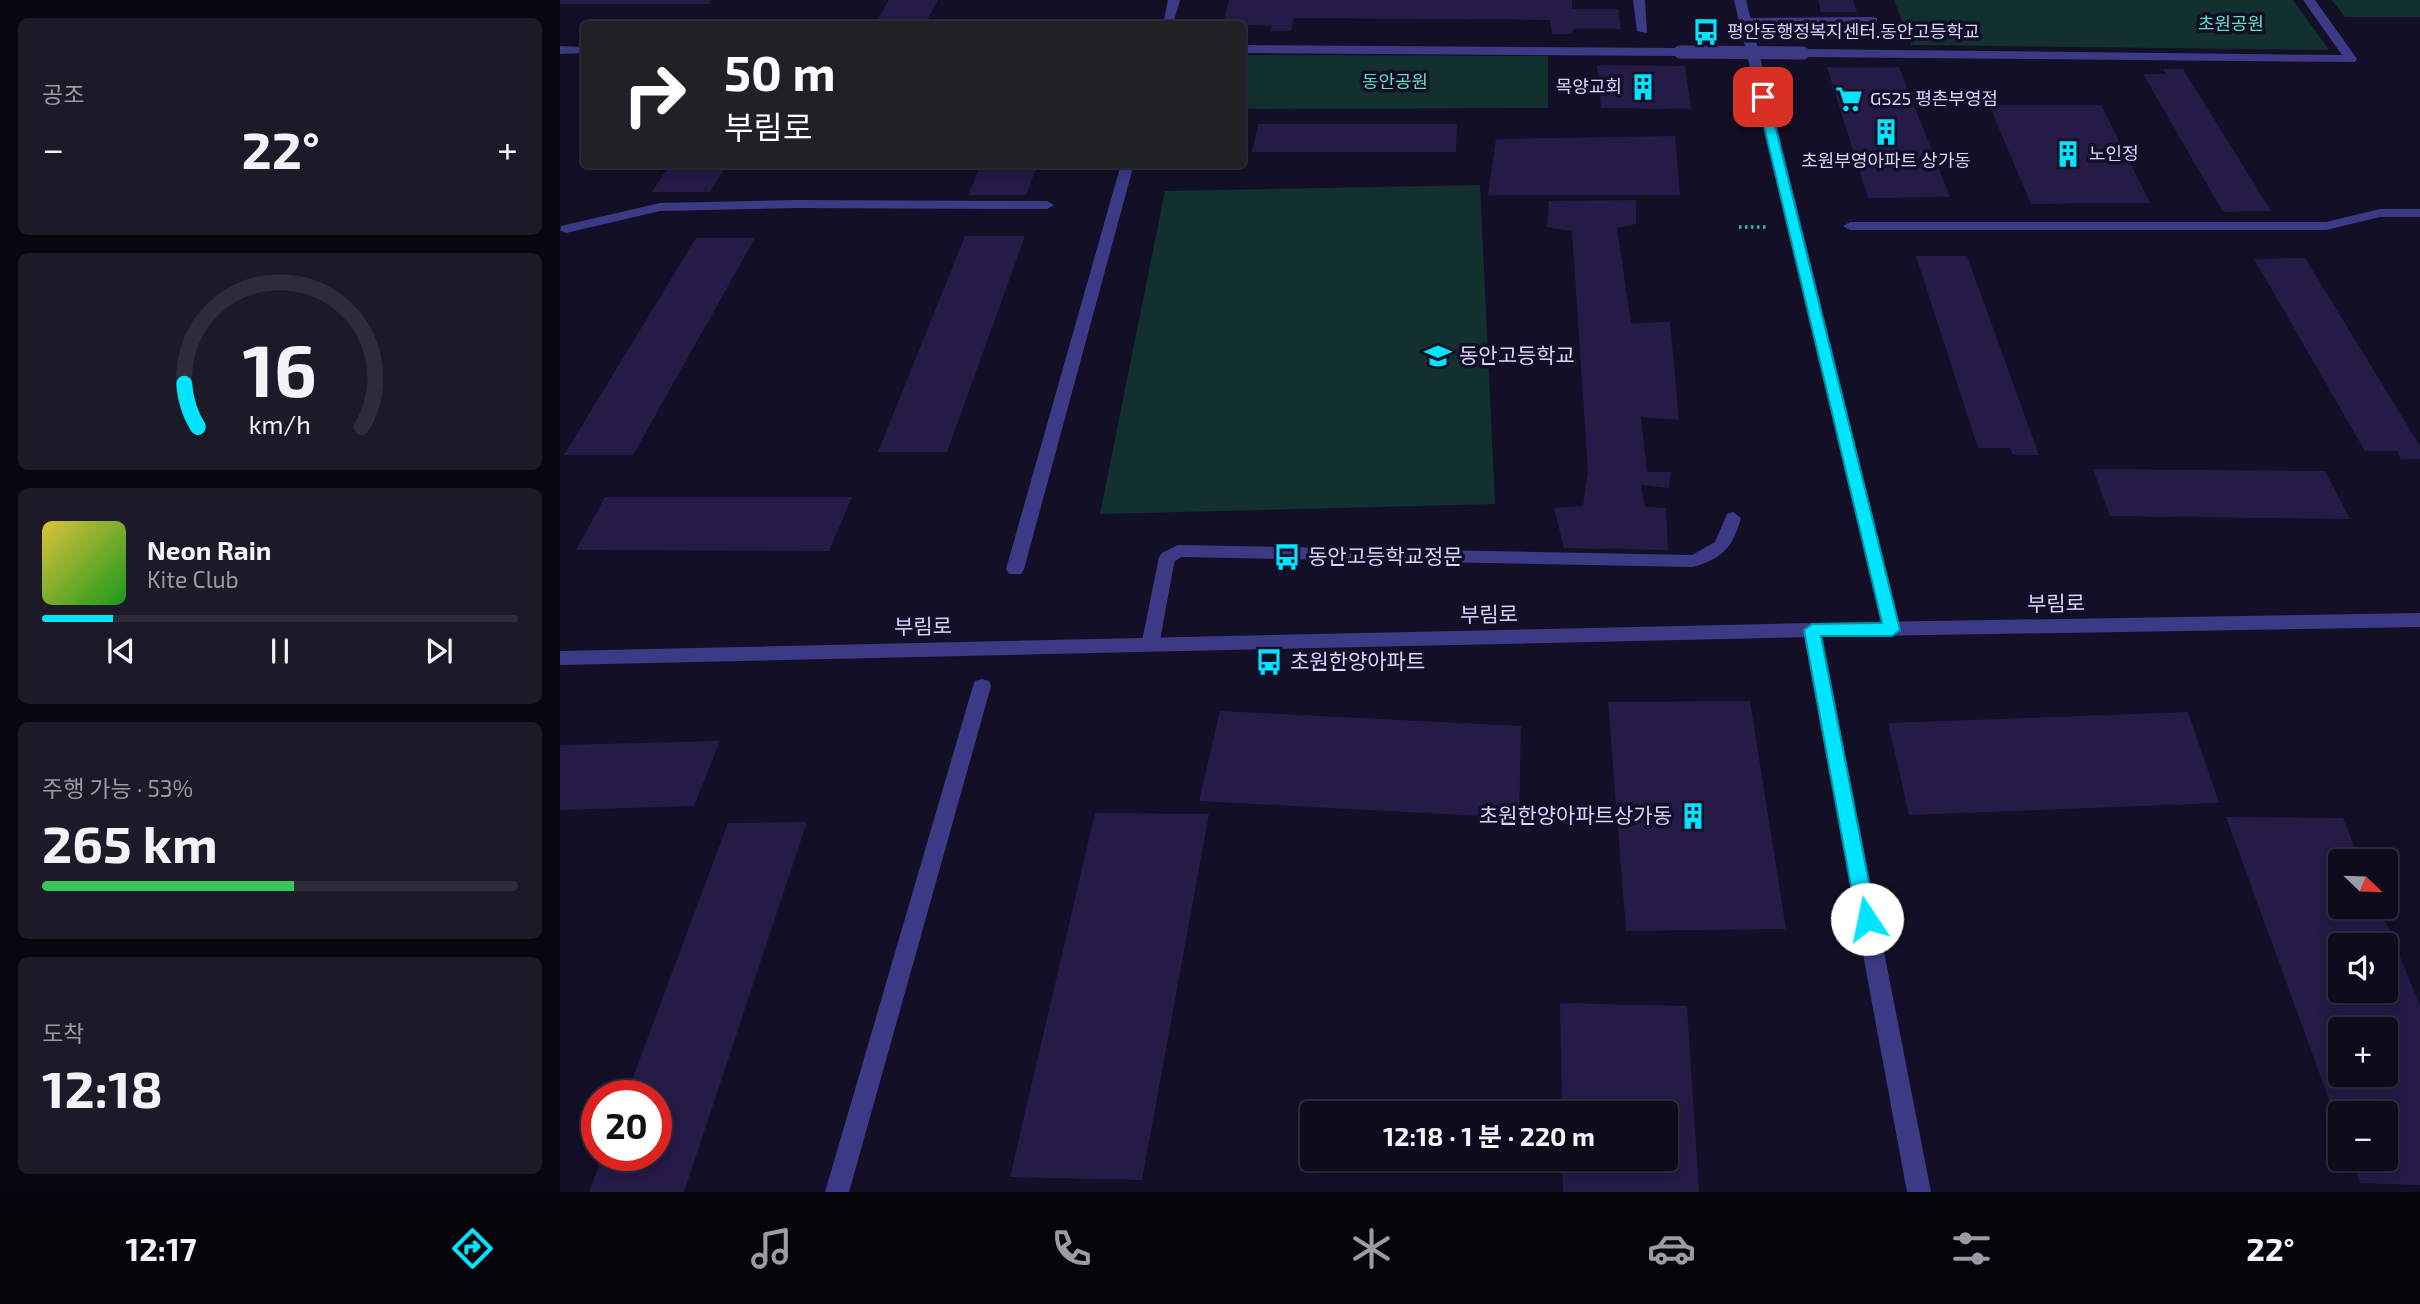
<!DOCTYPE html>
<html lang="ko">
<head>
<meta charset="utf-8">
<style>
  :root { --surface:#0e0b1c; --page:#1c1929; --text:#f1f3f6; --muted:#9b9ba3; --line:#2e2b3b; --accent:#00e5ff }
  body { margin:0; font-family:"Exo 2","Noto Sans KR",sans-serif; background:var(--page); color:var(--text); height:100vh; display:flex; flex-direction:column; font-size:26px; white-space:nowrap }
  * { box-sizing:border-box; margin:0 }
  p { font-size:23px; color:var(--muted) }
  .icon { flex:none; width:38px; height:38px; fill:none; stroke:currentColor; stroke-width:2; stroke-linecap:round; stroke-linejoin:round }
  .map { position:relative; flex:1; overflow:hidden }
  .drawer { display:flex; flex-direction:column; gap:18px; padding:18px; background:#08060f; width:560px }
  .drawer>* { flex:none }
  .banner { position:absolute; left:21px; top:21px; width:665px; height:147px; border-radius:7px; box-shadow:0 4px 18px #0003,0 0 0 2px var(--line); background:#202124; color:#fff; overflow:hidden }
  .needle { width:46px; rotate:113deg }
  .tools { position:absolute; left:1768px; top:849px; display:grid; gap:14px }
  .tools a { display:grid; place-items:center; width:70px; height:70px; border-radius:7px; background:var(--surface); box-shadow:0 4px 18px #0003,0 0 0 2px var(--line); font-size:35px }
  .speed { position:absolute; left:21px; top:1080px; display:flex; gap:14px; font-size:35px; font-weight:700; text-align:center }
  .speed>* { display:grid; place-content:center; width:91px; height:91px; border-radius:50%; background:var(--surface); box-shadow:0 4px 18px #0003,0 0 0 2px var(--line); line-height:1 }
  .speed .limit { border:10px solid #d22; background:#fff; color:#111 }
  .pin { position:absolute; display:grid; place-items:center; width:60px; height:60px; color:#fff; margin:-30px; border-radius:14px; box-shadow:0 4px 10px #0006 }
  .me { position:absolute; width:77px; margin:-38px; rotate:349deg; stroke-linejoin:round; filter:drop-shadow(0 0 5px #0008) }
  .turn { display:flex; align-items:center; gap:24px; height:147px; padding:0 28px; font-size:32px }
  .turn .icon { width:91px; height:91px; stroke-width:2.5 }
  .turn b { display:block; font-size:49px; line-height:60px }
  .big { font-size:52px; font-weight:700; line-height:1.1 }
  .drawer .widget { flex:1; display:flex; flex-direction:column; justify-content:center; gap:10px; min-width:0; padding:0 24px; border-radius:10px; background:var(--page) }
  .drawer .dial { align-items:center; gap:0 }
  .dial svg { height:182px; overflow:visible; fill:none; stroke:var(--line); stroke-width:7; stroke-linecap:round; text-anchor:middle }
  .dial text { fill:var(--text); stroke:none }
  .song { display:flex; align-items:center; gap:21px }
  .cover { width:84px; height:84px; border-radius:10px; background:linear-gradient(135deg,hsl(50 70% 55%),hsl(120 70% 35%)) }
  .played { height:7px; border-radius:4px; background:linear-gradient(90deg,var(--accent) 15%,var(--line) 15%) }
  .keys { display:flex; justify-content:space-around; direction:ltr }
  .heat { display:flex; justify-content:space-between; align-items:center; font-size:38px; direction:ltr }
  .charge { height:10px; border-radius:5px; background:linear-gradient(90deg,#34c759 53%,var(--line) 0) }
  .trip { position:absolute; left:740px; top:1101px; width:378px; height:70px; border-radius:7px; background:var(--surface); box-shadow:0 4px 18px #0003,0 0 0 2px var(--line); font-weight:700; line-height:70px; text-align:center }
  .tabs { display:flex; height:112px; justify-content:space-around; align-items:center; background:#06040b; color:var(--muted) }
  .tabs .icon { width:49px; height:49px }
  .tabs .selected { color:var(--accent) }
  .tabs b { font-size:32px; color:var(--text) }
  main { display:flex; flex:1; min-height:0 }
  .map>svg:first-child { display:block }
  .green { fill:#12302f }
  .building { fill:#241b47; fill-rule:evenodd }
  .lines { fill:none; stroke-linecap:round; stroke-linejoin:round }
  .path { stroke:#2fb8b0; stroke-width:3.5; stroke-dasharray:2.5 3.5; stroke-linecap:butt }
  .service { fill:#3d3a85; fill-rule:evenodd }
  .pedestrian { fill:#3d3a85; fill-rule:evenodd }
  .minor { fill:#3d3a85; fill-rule:evenodd }
  .tertiary { fill:#3d3a85; fill-rule:evenodd }
  .pedestrian-bridge { stroke:#3d3a85; stroke-width:13 }
  .route { fill:#00e5ff; stroke:#0095a6; stroke-width:2 }
  .labels { text-anchor:middle; stroke-width:7; stroke-linejoin:round; paint-order:stroke }
  .far-park-label { font-size:18px; fill:#5fe0c0; stroke:#130f26 }
  .far-poi-label { font-size:18px; fill:#d9d4ff; stroke:#130f26; text-anchor:start }
  .poi-label { font-size:21px; fill:#d9d4ff; stroke:#130f26; text-anchor:start }
  .street-label { font-size:21px; fill:#d9d4ff; stroke:#130f26 }
</style>
</head>
<body>
<main>
<section class="drawer">
<div class="widget"><p>공조</p>
<div class="heat"><a>−</a><b class="big">22°</b><a>+</a></div>
</div>
<div class="widget dial"><svg viewBox="0 0 100 80">
<path d="M14 69A42 42 0 1 1 86 69"/>
<path d="M14 69A42 42 0 0 1 8 50" stroke="#00e5ff"/>
<text x="50" y="56" font-size="32" font-weight="700">16</text>
<text x="50" y="72" font-size="11">km/h</text>
</svg></div>
<div class="widget">
<div class="song"><i class="cover"></i><div><b>Neon Rain</b><p>Kite Club</p></div></div>
<div class="played"></div>
<div class="keys"><svg class="icon" aria-label="previous" viewBox="0 0 24 24"><path d="M18 5L8 12l10 7zM5 5v14"/></svg><svg class="icon" aria-label="pause" viewBox="0 0 24 24"><path d="M8 5v14M16 5v14"/></svg><svg class="icon" aria-label="next" viewBox="0 0 24 24"><path d="M6 5l10 7-10 7zM19 5v14"/></svg></div>
</div>
<div class="widget"><p>주행 가능 · 53%</p><b class="big">265 km</b><div class="charge"></div></div>
<div class="widget"><p>도착</p><b class="big">12:18</b></div>
</section>
<div class="map">
<svg width="1860" height="1192" viewBox="0 0 1860 1192">
  <rect width="100%" height="100%" fill="#130f26"/>
  <g class="green">
    <path d="M 1334,0 L 1733,0 L 1769,50 L 1351,45 Z"/>
    <path d="M 1772,0 L 1860,0 L 1860,17 L 1785,17 Z"/>
    <path d="M 683,55 L 988,56 L 988,108 L 683,109 Z"/>
    <path d="M 920,185 L 935,504 L 540,514 L 605,191 Z"/>
  </g>
  <g class="building">
    <path d="M 0,0 L 151,0 L 149,4 L 0,4 Z"/>
    <path d="M 329,0 L 378,0 L 365,24 L 315,24 Z"/>
    <path d="M 669,0 L 1012,0 L 1012,9 L 1058,9 L 1061,29 L 1014,29 L 1011,34 L 992,34 L 990,20 L 734,18 L 731,31 L 710,31 L 712,26 L 663,24 Z"/>
    <path d="M 1258,0 L 1293,0 L 1297,12 L 1261,12 Z"/>
    <path d="M 1037,65 L 1125,66 L 1131,109 L 1041,108 Z"/>
    <path d="M 1267,67 L 1339,67 L 1390,197 L 1308,198 Z"/>
    <path d="M 1603,69 L 1623,69 L 1711,211 L 1663,212 L 1583,74 L 1606,74 Z"/>
    <path d="M 1429,105 L 1541,105 L 1590,203 L 1471,204 Z"/>
    <path d="M 698,124 L 897,124 L 896,152 L 692,152 Z"/>
    <path d="M 1115,136 L 1120,195 L 928,195 L 936,139 Z"/>
    <path d="M 110,164 L 167,164 L 150,192 L 92,192 Z"/>
    <path d="M 421,164 L 478,164 L 466,195 L 408,195 Z"/>
    <path d="M 1076,200 L 1076,224 L 1057,228 L 1071,323 L 1110,322 L 1119,420 L 1081,417 L 1087,472 L 1111,472 L 1109,488 L 1081,485 L 1085,507 L 1106,508 L 1108,550 L 1004,548 L 994,508 L 1023,506 L 1028,472 L 1012,231 L 987,227 L 989,201 Z"/>
    <path d="M 405,236 L 465,236 L 387,452 L 318,452 Z"/>
    <path d="M 136,238 L 195,238 L 73,455 L 4,455 Z"/>
    <path d="M 1356,256 L 1407,256 L 1479,455 L 1453,455 L 1450,448 L 1418,448 Z"/>
    <path d="M 1745,258 L 1860,446 L 1860,459 L 1841,459 L 1837,451 L 1805,451 L 1694,259 Z"/>
    <path d="M 1533,469 L 1765,471 L 1790,519 L 1550,516 Z"/>
    <path d="M 45,497 L 292,497 L 269,551 L 16,550 Z"/>
    <path d="M 1190,701 L 1226,929 L 1066,931 L 1048,702 Z"/>
    <path d="M 660,711 L 961,726 L 959,818 L 639,801 Z"/>
    <path d="M 1628,712 L 1659,803 L 1349,815 L 1328,723 Z"/>
    <path d="M 160,741 L 134,806 L 0,810 L 0,745 Z"/>
    <path d="M 535,813 L 649,814 L 582,1180 L 450,1177 Z"/>
    <path d="M 1666,817 L 1783,818 L 1800,861 L 1780,861 L 1780,906 L 1819,906 L 1860,1005 L 1860,1185 L 1800,1183 L 1791,1158 L 1825,1158 L 1825,1113 L 1780,1113 L 1779,1127 ZM 1780,945 L 1825,945 L 1825,990 L 1780,990 ZM 1780,1029 L 1825,1029 L 1825,1074 L 1780,1074 Z"/>
    <path d="M 247,822 L 124,1192 L 29,1192 L 43,1155 L 96,1155 L 96,1096 L 66,1096 L 168,823 Z"/>
    <path d="M 1000,1003 L 1127,1006 L 1139,1192 L 1003,1192 L 1002,1158 L 1106,1158 L 1106,1113 L 1002,1113 Z"/>
  </g>
  <g class="lines">
    <path class="path" d="M 1179,227 L 1206,227"/>
    <g class="service">
      <path d="M 1073,0 L 1085,0 L 1087,33 L 1077,31 Z"/>
      <path d="M 1313,17 L 1317,18 L 1317,22 L 1185,24 L 1179,21 L 1185,18 Z"/>
      <path d="M 236,200 L 487,201 L 494,205 L 487,209 L 236,208 L 100,211 L 6,233 L 0,230 L 1,226 L 100,203 Z"/>
      <path d="M 1820,209 L 1860,209 L 1860,217 L 1820,217 L 1766,230 L 1290,230 L 1283,226 L 1290,222 L 1766,222 Z"/>
      <path d="M 1173,512 L 1181,518 C 1173,547 1162,559 1133,567 L 621,557 L 615,561 L 613,569 L 599,646 L 596,651 L 584,651 L 581,646 L 599,557 L 602,553 L 618,545 L 1132,555 L 1155,542 L 1167,514 Z"/>
      <path d="M 1252,623 L 1258,625 L 1261,630 L 1371,1192 L 1347,1192 L 1243,630 L 1246,625 Z"/>
    </g>
    <g class="pedestrian">
      <path d="M 608,0 L 620,0 L 613,24 L 603,24 Z"/>
      <path d="M 1743,0 L 1755,0 L 1797,59 L 1795,62 L 1243,57 L 1237,53 L 1243,49 L 1782,55 Z"/>
      <path d="M 682,45 L 1120,48 L 1126,52 L 1120,56 L 682,53 Z"/>
      <path d="M 0,46 L 24,47 L 24,53 L 0,54 Z"/>
      <path d="M 561,164 L 574,164 L 464,569 L 461,574 L 449,574 L 446,569 Z"/>
      <path d="M 422,679 L 429,681 L 431,686 L 289,1192 L 265,1192 L 413,686 L 415,681 Z"/>
    </g>
    <path class="minor" d="M 1174,0 L 1186,0 L 1341,630 L 1338,635 L 1326,635 L 1323,630 Z"/>
    <path class="tertiary" d="M 1860,613 L 1860,627 L 1252,637 L 0,665 L 0,651 L 1252,623 Z"/>
    <path class="pedestrian-bridge" d="M 1120,52 L 1243,53"/>
  </g>
  <path class="route" d="M 1199,95 L 1208,97 L 1340,630 L 1332,636 L 1261,636 L 1316,919 L 1313,925 L 1307,928 L 1300,925 L 1297,919 L 1244,630 L 1252,624 L 1322,623 L 1197,97 Z"/>
  <defs>
    <symbol id="bus-bare" viewBox="-9 -9 18 18"><path d="M-5-6H5V4H4V6H2V4H-2V6H-4V4H-5ZM-3.5-4V0h7V-4ZM-3.5 1.2v1.5H-2V1.2ZM2 1.2v1.5H3.5V1.2Z" fill="#00e5ff" stroke="#130f26" stroke-width="2.5" paint-order="stroke"/></symbol>
    <symbol id="building-bare" viewBox="-9 -9 18 18"><path d="M-4-6H4V6H1V3H-1V6H-4ZM-2.5-4.3h1.7v1.8h-1.7ZM.8-4.3h1.7v1.8H.8ZM-2.5-1h1.7V.8h-1.7ZM.8-1h1.7V.8H.8Z" fill="#00e5ff" stroke="#130f26" stroke-width="2.5" paint-order="stroke"/></symbol>
    <symbol id="supermarket-bare" viewBox="-9 -9 18 18"><path d="M-6-5.5h2.5l.6 2H6L4.5 2H-2.5L-4.4-4H-6ZM-1.5 3.2a1.3 1.3 0 1 0 .1 0ZM3 3.2a1.3 1.3 0 1 0 .1 0Z" fill="#00e5ff" stroke="#130f26" stroke-width="2.5" paint-order="stroke"/></symbol>
    <symbol id="school-bare" viewBox="-9 -9 18 18"><path d="M0-5L7-2L0 1L-7-2ZM-4 1L0 2.5L4 1V4Q0 6-4 4Z" fill="#00e5ff" stroke="#130f26" stroke-width="2.5" paint-order="stroke"/></symbol>
  </defs>
  <g fill-rule="evenodd">
    <use href="#bus-bare" x="1127" y="13" width="38" height="38"/>
    <use href="#building-bare" x="1064" y="68" width="38" height="38"/>
    <use href="#supermarket-bare" x="1270" y="80" width="38" height="38"/>
    <use href="#building-bare" x="1307" y="113" width="38" height="38"/>
    <use href="#building-bare" x="1489" y="135" width="38" height="38"/>
    <use href="#school-bare" x="859" y="337" width="38" height="38"/>
    <use href="#bus-bare" x="708" y="538" width="38" height="38"/>
    <use href="#bus-bare" x="690" y="643" width="38" height="38"/>
    <use href="#building-bare" x="1114" y="797" width="38" height="38"/>
  </g>
  <g class="labels">
    <g class="far-park-label">
      <text x="1671" y="30">초원공원</text>
      <text x="835" y="88">동안공원</text>
    </g>
    <g class="far-poi-label">
      <text x="1167" y="38">평안동행정복지센터.동안고등학교</text>
      <text x="1062" y="93" text-anchor="end">목양교회</text>
      <text x="1310" y="105">GS25 평촌부영점</text>
      <text x="1529" y="160">노인정</text>
      <text x="1326" y="167" text-anchor="middle">초원부영아파트 상가동</text>
    </g>
    <g class="poi-label">
      <text x="899" y="363">동안고등학교</text>
      <text x="748" y="564">동안고등학교정문</text>
      <text x="730" y="669">초원한양아파트</text>
      <text x="1112" y="823" text-anchor="end">초원한양아파트상가동</text>
    </g>
    <g class="street-label">
      <text transform="translate(1496 604) rotate(-1)" y="7">부림로</text>
      <text transform="translate(929 615) rotate(-1)" y="7">부림로</text>
      <text transform="translate(363 627) rotate(-1)" y="7">부림로</text>
    </g>
  </g>
</svg>
<div class="tools">
<a><svg class="needle" viewBox="-14 -14 28 28"><path d="M0-13l5 13h-10z" fill="#e53935"/><path d="M0 13l5-13h-10z" fill="#9b9ba3"/></svg></a>
<a><svg class="icon" aria-label="sound" viewBox="0 0 24 24"><path d="M4 9h4l5-4v14l-5-4H4zM17 9q2 3 0 6"/></svg></a>
<a>+</a>
<a>−</a>
</div>
<div class="speed"><div class="limit">20</div></div>
<div class="pin" style="left:1203px;top:97px;background:#d93025"><svg class="icon" aria-label="arrive" viewBox="0 0 24 24"><path d="M6 21V4h12l-3 4 3 4H6"/></svg></div>
<svg class="me" style="left:1307px;top:919px" viewBox="-20 -20 40 40"><circle r="19" fill="#fff"/><path d="M0-13L10 11 0 6-10 11z" fill="#00e5ff"/></svg>
<div class="trip">12:18 · 1 분 · 220 m</div>
<div class="banner">
<div class="turn"><svg class="icon" aria-label="right" viewBox="0 0 24 24"><path d="M7 20v-9h11M14 6l5 5-5 5"/></svg><div><b>50 m</b>부림로</div></div>
</div>
</div>
</main>
<nav class="tabs">
<b>12:17</b>
<svg class="icon selected" aria-label="directions" viewBox="0 0 24 24"><path d="M12 3l9 9-9 9-9-9zM9 14v-3h6M13 9l2 2-2 2"/></svg>
<svg class="icon" aria-label="music" viewBox="0 0 24 24"><path d="M9 18V5l10-2v13"/><circle cx="6" cy="18" r="3"/><circle cx="16" cy="16" r="3"/></svg>
<svg class="icon" aria-label="phone" viewBox="0 0 24 24"><path d="M5 4h4l2 5-3 2q2 4 5 5l2-3 5 2v4C11 20 4 13 5 4z"/></svg>
<svg class="icon" aria-label="climate" viewBox="0 0 24 24"><path d="M12 3v18M4 7l16 10M4 17L20 7"/></svg>
<svg class="icon" aria-label="car" viewBox="0 0 24 24"><path d="M5 17H2v-5l4-1 3-4h7l3 4 3 1v5h-3M9 17h6M6 11h13"/><circle cx="7" cy="17" r="2"/><circle cx="17" cy="17" r="2"/></svg>
<svg class="icon" aria-label="filters" viewBox="0 0 24 24"><path d="M4 7h16M4 17h16"/><circle cx="9" cy="7" r="2"/><circle cx="15" cy="17" r="2"/></svg>
<b>22°</b>
</nav>
</body>
</html>
